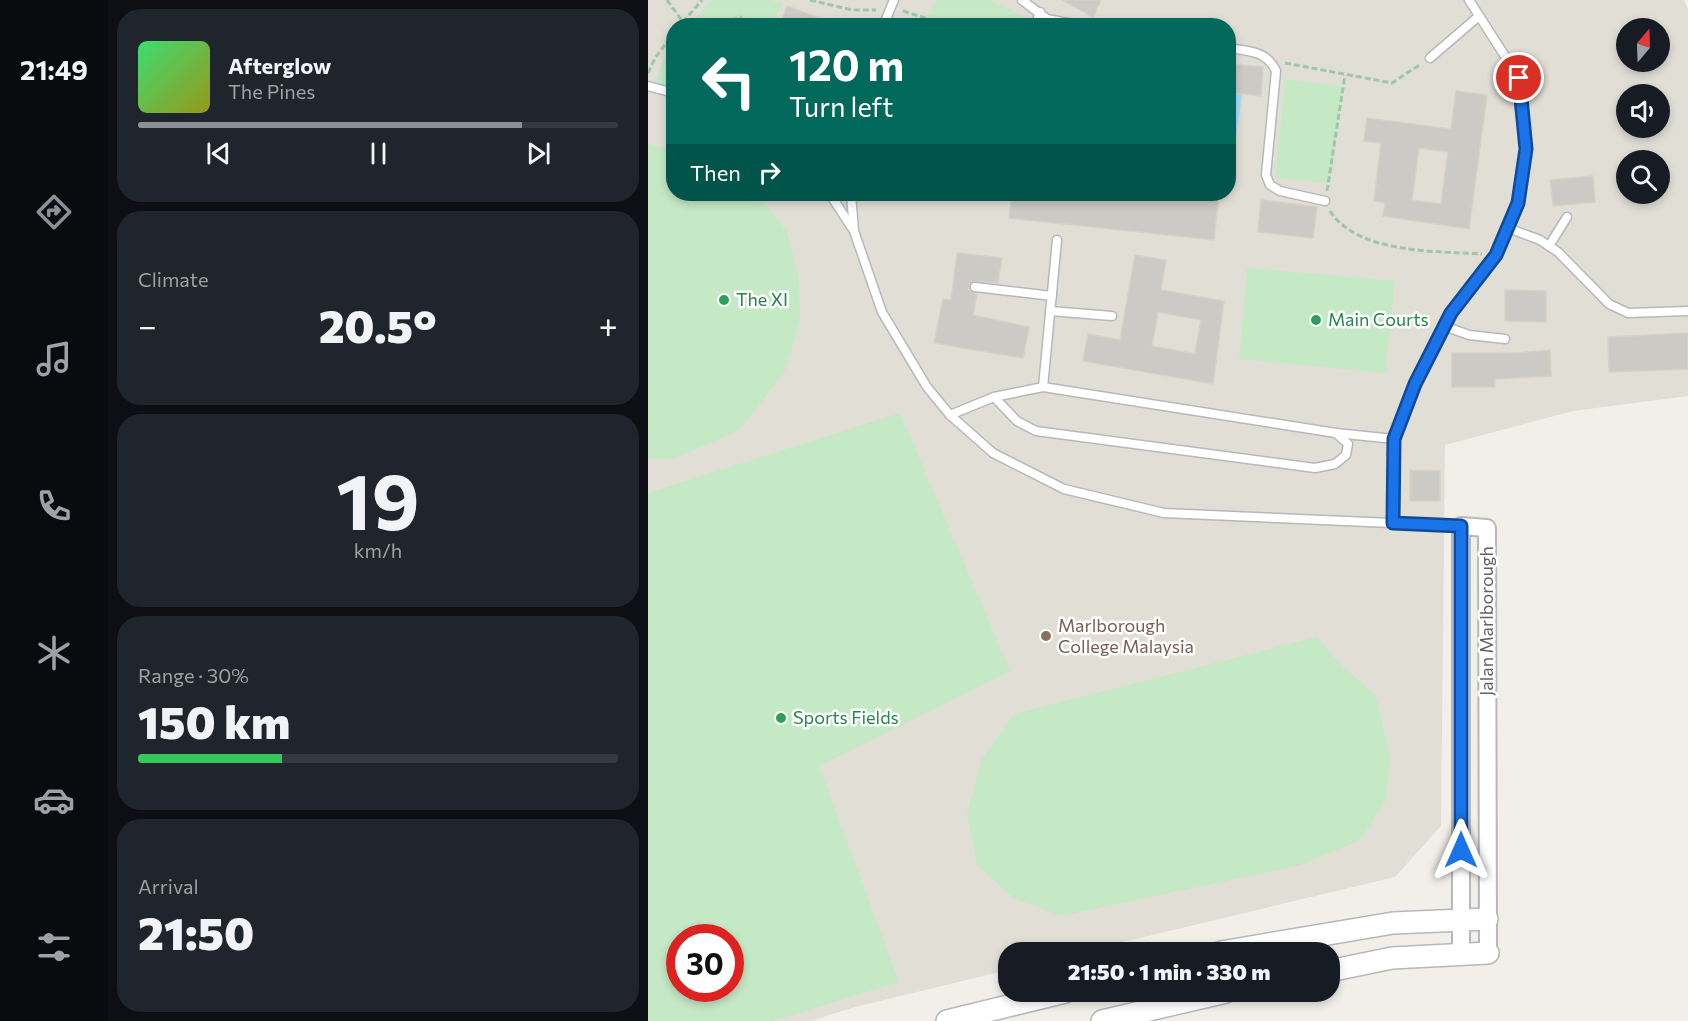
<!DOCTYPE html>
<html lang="en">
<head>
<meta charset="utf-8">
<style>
  :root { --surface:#171b24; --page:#20242c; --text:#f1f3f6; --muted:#9ea1a6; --line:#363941; --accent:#8c9099 }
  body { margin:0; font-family:Commissioner,sans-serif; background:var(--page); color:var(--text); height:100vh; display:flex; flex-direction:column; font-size:22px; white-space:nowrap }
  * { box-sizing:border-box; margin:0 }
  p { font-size:20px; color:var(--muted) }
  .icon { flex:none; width:33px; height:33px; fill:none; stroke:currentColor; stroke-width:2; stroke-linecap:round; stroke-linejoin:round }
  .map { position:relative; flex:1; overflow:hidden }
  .drawer { display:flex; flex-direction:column; gap:9px; padding:9px; background:#0d0f14; width:540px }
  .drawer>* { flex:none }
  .guide { position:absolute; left:18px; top:18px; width:570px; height:183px; border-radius:24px; box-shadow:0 3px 9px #0003; background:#00695c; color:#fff; overflow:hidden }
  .needle { width:39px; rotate:19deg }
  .fabs { position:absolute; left:968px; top:18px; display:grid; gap:12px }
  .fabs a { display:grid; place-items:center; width:54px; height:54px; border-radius:50%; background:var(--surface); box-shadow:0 3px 9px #0003; font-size:30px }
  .speed { position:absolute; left:18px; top:924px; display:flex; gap:12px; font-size:30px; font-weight:700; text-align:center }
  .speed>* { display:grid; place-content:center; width:78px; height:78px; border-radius:50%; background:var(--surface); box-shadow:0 3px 9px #0003; line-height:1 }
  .speed .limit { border:9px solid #d22; background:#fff; color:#111 }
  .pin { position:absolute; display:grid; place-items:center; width:51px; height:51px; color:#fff; margin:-26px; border:3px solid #fff; border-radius:50%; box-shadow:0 2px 6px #0007 }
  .me { position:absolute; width:66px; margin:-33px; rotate:0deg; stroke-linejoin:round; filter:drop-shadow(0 0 4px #0008) }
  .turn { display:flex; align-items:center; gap:21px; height:126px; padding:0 24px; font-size:27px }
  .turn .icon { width:78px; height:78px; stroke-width:2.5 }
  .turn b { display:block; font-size:42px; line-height:51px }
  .then { display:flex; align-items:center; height:57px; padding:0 24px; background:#0003; gap:12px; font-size:22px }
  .big { font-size:45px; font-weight:800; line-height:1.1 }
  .drawer .widget { flex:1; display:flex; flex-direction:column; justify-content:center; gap:9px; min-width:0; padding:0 21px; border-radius:24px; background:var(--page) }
  .drawer .dial { align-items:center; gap:0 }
  .dial b { font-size:78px; line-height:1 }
  .song { display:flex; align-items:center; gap:18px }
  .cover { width:72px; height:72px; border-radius:9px; background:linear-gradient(135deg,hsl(140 70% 55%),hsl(60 70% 35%)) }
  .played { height:6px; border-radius:3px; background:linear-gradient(90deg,var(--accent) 80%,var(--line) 80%) }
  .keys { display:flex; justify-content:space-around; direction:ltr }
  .heat { display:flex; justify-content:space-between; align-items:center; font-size:33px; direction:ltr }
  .charge { height:9px; border-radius:4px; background:linear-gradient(90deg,#34c759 30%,var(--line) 0) }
  .trip { position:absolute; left:350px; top:942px; width:342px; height:60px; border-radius:24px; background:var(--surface); box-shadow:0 3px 9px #0003; font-weight:800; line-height:60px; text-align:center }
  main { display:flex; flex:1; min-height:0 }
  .tab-bar { display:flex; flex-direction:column; width:108px; justify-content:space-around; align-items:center; background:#090b0e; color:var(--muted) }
  .tab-bar .icon { width:42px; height:42px }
  .tab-bar .on { color:var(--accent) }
  .tab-bar b { font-size:27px; color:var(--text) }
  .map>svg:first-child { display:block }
  .education { fill:#e1ded6; fill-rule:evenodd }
  .green { fill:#c5e8c5; fill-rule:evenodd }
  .water { fill:#aadaff }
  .building { fill:#cccac5; stroke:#d6d1c6; stroke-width:1.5; fill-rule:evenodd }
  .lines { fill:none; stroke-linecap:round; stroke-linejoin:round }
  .service-casing { stroke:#b5b8bc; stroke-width:11 }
  .minor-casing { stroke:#b5b8bc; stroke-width:20 }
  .tertiary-casing { stroke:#b5b8bc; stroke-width:24 }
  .path { stroke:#9cc7a9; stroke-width:3; stroke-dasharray:6 3; stroke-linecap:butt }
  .service { stroke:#fff; stroke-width:8 }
  .minor { stroke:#fff; stroke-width:16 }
  .tertiary { stroke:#fff; stroke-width:21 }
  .route-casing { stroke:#114b97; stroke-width:15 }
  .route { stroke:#1a73e8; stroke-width:10 }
  .leisure-dot { fill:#2e9e5b; stroke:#fff; stroke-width:2 }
  .education-dot { fill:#8d6e63; stroke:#fff; stroke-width:2 }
  .labels { text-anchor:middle; stroke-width:5; stroke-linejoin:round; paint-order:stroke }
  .leisure-label { font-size:18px; fill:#27864d; stroke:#fff; text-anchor:start }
  .street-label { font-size:18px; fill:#5f6368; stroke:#fff }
  .education-label { font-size:18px; fill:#785e54; stroke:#fff; text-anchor:start }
</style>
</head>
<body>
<main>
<nav class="tab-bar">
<b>21:49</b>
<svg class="icon on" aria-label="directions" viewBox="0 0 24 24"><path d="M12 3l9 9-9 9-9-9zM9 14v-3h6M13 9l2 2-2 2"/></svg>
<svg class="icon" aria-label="music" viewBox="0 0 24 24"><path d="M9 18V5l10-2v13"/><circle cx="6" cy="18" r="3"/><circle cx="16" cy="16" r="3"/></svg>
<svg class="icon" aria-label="phone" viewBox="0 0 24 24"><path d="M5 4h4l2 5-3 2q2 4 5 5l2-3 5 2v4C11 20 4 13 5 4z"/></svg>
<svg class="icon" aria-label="climate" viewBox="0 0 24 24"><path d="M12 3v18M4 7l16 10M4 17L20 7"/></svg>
<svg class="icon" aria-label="car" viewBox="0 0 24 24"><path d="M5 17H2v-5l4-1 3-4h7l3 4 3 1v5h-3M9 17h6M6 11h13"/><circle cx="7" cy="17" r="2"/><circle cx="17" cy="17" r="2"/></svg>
<svg class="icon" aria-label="filters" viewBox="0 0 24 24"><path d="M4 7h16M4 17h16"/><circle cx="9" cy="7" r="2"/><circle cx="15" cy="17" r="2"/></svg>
</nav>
<section class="drawer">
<div class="widget">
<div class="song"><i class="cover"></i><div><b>Afterglow</b><p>The Pines</p></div></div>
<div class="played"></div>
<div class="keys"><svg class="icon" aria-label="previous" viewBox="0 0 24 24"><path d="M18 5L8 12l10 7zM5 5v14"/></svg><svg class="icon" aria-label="pause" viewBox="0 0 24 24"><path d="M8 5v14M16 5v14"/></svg><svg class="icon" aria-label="next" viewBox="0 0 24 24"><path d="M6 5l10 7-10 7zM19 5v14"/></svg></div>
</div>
<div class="widget"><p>Climate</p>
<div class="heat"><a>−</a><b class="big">20.5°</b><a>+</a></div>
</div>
<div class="widget dial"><b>19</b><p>km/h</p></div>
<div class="widget"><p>Range · 30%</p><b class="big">150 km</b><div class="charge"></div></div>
<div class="widget"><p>Arrival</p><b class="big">21:50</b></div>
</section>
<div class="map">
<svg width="1040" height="1021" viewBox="0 0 1040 1021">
  <rect width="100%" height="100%" fill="#f1efe8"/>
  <path class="education" d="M 0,0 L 1036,0 L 1040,9 L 1040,396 L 925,411 L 797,445 L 793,826 L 747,877 L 433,952 L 360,952 L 360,970 L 207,1007 L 162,1021 L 0,1021 ZM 26,26 L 580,26 L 580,194 L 26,194 ZM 978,28 L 1011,28 L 1011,62 L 978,62 ZM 978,94 L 1011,94 L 1011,128 L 978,128 ZM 978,160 L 1011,160 L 1011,194 L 978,194 ZM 32,938 L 82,938 L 82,988 L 32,988 Z"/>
  <g class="green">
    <path d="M 63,0 L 122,0 L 134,3 L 123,25 L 42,25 Z"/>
    <path d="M 289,0 L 341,0 L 388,22 L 387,26 L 274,26 Z"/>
    <path d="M 25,47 L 25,88 L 6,82 L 15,61 Z"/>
    <path d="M 637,79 L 695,87 L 681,183 L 627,178 Z"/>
    <path d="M 0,144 L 25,150 L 26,194 L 109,194 L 139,232 L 151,278 L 152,322 L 136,373 L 90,431 L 25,459 L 0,459 Z"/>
    <path d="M 599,268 L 747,281 L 737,373 L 591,359 Z"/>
    <path d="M 252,413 L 362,671 L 171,766 L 251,982 L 125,1021 L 0,1021 L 0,493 ZM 32,938 L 82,938 L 82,988 L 32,988 Z"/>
    <path d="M 669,637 L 690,662 L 728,696 L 742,759 L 738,800 L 712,840 L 653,865 L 413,916 L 367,899 L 329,865 L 319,814 L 333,761 L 366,714 Z"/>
  </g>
  <path class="water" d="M 581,93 L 594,95 L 588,136 L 581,134 Z"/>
  <g class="building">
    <path d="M 414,0 L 453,0 L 445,17 Z"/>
    <path d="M 139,6 L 187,24 L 187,26 L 132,26 Z"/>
    <path d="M 580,64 L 615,67 L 613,96 L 580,92 Z"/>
    <path d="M 808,91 L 839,95 L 821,229 L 735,216 L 737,203 L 726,201 L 733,143 L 716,141 L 719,118 L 803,129 ZM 771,148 L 800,152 L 793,204 L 764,200 Z"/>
    <path d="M 945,176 L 947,202 L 905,206 L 902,180 Z"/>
    <path d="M 364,194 L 571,194 L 566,240 L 361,218 Z"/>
    <path d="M 613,200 L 669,207 L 665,238 L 610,232 Z"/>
    <path d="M 309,253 L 354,258 L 350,283 L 328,281 L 322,284 L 321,290 L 329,294 L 325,315 L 381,327 L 375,358 L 286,343 L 295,299 L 303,300 Z"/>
    <path d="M 487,255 L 518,260 L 513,290 L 576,301 L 565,384 L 435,361 L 440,334 L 472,340 ZM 510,312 L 553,320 L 547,354 L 504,346 Z"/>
    <path d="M 857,290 L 898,291 L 898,322 L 857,321 Z"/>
    <path d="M 1040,333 L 1040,369 L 961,372 L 960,337 Z"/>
    <path d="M 902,350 L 903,376 L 847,379 L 847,387 L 804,387 L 804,353 L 869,353 Z"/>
    <path d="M 762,470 L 792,471 L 792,501 L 762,501 Z"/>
  </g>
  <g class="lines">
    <defs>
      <g id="service">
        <path d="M 374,0 L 399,19 L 436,26"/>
        <path d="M 235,26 L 246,0"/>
        <path d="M 387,26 L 392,12"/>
        <path d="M 580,48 C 601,51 619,51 628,71 L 618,175 L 622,185 L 632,191 L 677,201"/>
        <path d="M 782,58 L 831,16"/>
        <path d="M 0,86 L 26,93"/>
        <path d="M 182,194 L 204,228"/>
        <path d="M 203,194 L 206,231 L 234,312 L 279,387 L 302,415 L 345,453 L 416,489 L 516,513 L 813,526"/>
        <path d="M 860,228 L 892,240 L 910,252 L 961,304 L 980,313 L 1040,311"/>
        <path d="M 901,246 L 919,217"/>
        <path d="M 327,287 L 404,296"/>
        <path d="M 402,311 L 464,316"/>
        <path d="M 796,326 L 821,335 L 857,339"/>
        <path d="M 395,387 L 409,240"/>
        <path d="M 346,397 L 369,421 L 388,431 L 667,468 L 687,464 L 698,455 L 700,444 L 688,433"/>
        <path d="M 302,415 L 346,397 L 395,387 L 688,433 L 746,439"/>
        <path d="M 745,523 L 746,439 L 767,384 L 803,313 L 848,255 L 870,203 L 878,149 L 871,78 L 821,0"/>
      </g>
      <path id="minor" d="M 813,953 L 813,526 L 839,528 L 840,953"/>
      <g id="tertiary">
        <path d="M 573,952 L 745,923 L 839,919"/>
        <path d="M 681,971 L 744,958 L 840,953"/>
        <path d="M 299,1021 L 417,992"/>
        <path d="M 454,1021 L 578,992"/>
      </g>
    </defs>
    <use href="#service" class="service-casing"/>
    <use href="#minor" class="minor-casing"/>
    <use href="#tertiary" class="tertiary-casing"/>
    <g class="path">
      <path d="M 19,0 L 35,22 L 54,0"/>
      <path d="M 162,0 L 204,10 L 228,10"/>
      <path d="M 255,11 L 302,26"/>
      <path d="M 32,26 L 35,22 L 68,24 L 94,17"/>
      <path d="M 637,63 L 744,83 L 773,64"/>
      <path d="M 0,73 L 7,58 L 26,33"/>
      <path d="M 679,191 L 697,75"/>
      <path d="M 682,211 C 710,254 788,251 834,254"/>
    </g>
    <use href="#service" class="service"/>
    <use href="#minor" class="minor"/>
    <use href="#tertiary" class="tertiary"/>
  </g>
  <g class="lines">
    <defs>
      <path id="route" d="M 813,850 L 813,526 L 745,523 L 746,439 L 767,384 L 803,313 L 848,255 L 870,203 L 878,149 L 871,78"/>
    </defs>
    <use href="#route" class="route-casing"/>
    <use href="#route" class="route"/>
  </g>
  <g class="leisure-dot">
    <circle cx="76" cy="300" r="6"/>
    <circle cx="668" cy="320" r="6"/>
    <circle cx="133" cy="718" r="6"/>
  </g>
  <circle class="education-dot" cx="398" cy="636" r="6"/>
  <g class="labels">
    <g class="leisure-label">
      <text x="88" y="306">The XI</text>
      <text x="680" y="326">Main Courts</text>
      <text x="145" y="724">Sports Fields</text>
    </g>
    <g class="street-label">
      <text transform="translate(839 621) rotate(-90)" y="6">Jalan Marlborough</text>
    </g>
    <g class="education-label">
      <text x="410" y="632">Marlborough<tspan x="410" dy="21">College Malaysia</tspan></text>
    </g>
  </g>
</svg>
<div class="fabs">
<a><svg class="needle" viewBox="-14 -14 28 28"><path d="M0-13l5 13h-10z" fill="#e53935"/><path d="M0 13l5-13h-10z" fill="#9ea1a6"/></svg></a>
<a><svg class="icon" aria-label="sound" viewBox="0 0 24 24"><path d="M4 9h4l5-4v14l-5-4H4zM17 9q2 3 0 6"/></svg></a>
<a><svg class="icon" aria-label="search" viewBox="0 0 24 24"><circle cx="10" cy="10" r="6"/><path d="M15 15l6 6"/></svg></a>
</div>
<div class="speed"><div class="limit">30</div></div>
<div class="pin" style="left:871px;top:78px;background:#d93025"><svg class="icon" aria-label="arrive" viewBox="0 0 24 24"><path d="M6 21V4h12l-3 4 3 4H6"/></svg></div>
<svg class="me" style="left:813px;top:850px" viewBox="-20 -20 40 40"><path d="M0-17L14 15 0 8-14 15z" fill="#1a73e8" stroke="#fff" stroke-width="4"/></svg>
<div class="trip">21:50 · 1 min · 330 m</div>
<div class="guide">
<div class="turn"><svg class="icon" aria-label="left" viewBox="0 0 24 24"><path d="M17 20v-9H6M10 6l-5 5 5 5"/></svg><div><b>120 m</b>Turn left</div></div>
<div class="then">Then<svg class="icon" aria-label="right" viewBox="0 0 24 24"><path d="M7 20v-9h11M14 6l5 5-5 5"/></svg></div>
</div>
</div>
</main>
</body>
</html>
